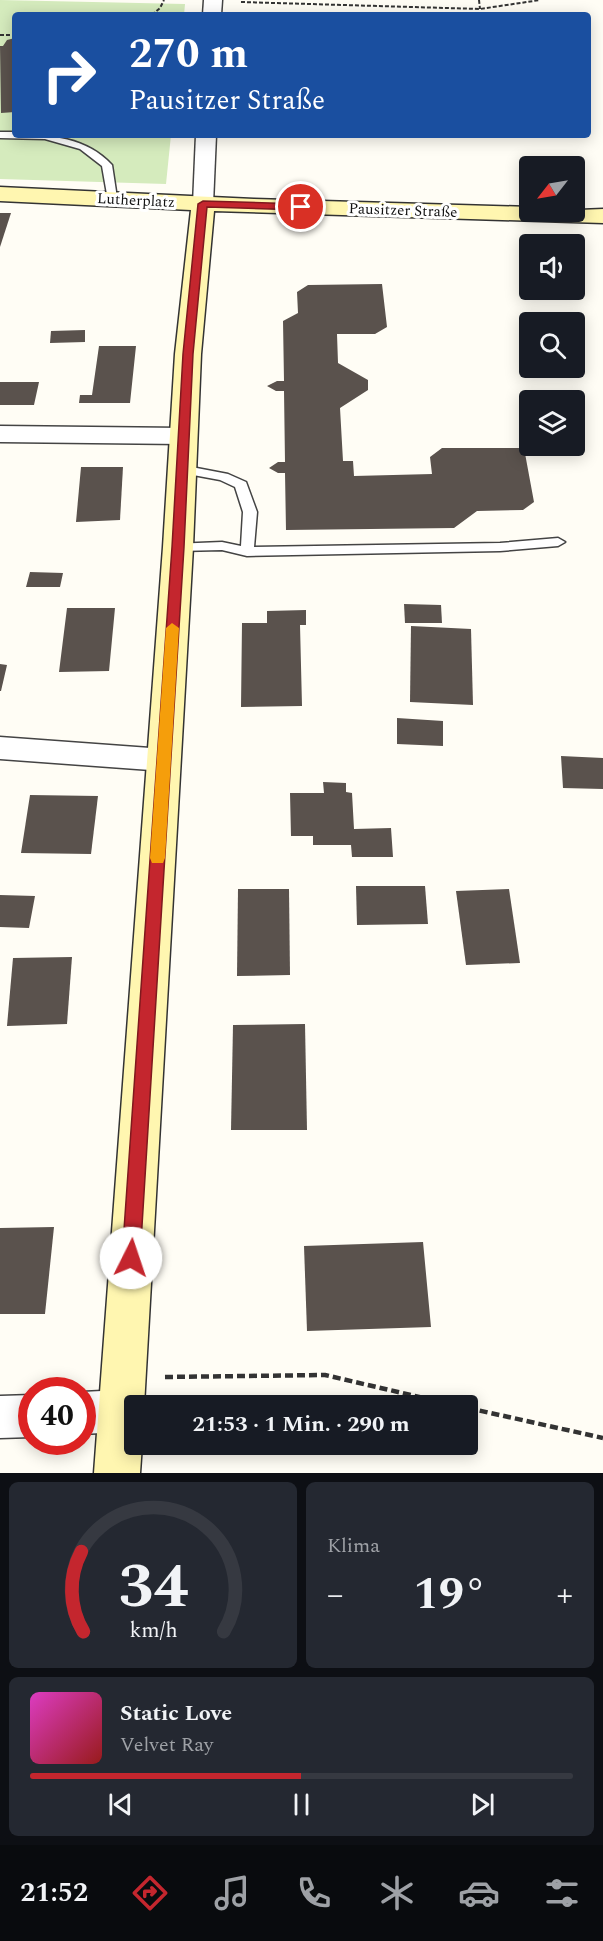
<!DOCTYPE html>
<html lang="de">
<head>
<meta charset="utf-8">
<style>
  :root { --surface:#171b24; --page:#242831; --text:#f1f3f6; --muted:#9ea1a6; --line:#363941; --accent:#c4262e }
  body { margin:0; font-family:Spectral,serif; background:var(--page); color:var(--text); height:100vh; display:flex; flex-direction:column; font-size:22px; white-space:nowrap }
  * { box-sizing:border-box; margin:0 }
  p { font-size:20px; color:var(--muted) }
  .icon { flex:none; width:33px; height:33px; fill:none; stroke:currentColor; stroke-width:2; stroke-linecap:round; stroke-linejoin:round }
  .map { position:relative; height:1473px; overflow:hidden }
  .sheet { display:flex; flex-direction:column; gap:9px; padding:9px; background:#0d0f14; flex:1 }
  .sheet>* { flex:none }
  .top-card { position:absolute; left:12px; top:12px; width:579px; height:126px; border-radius:6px; box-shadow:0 3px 15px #0003; background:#1a4fa0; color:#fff; overflow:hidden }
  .needle { width:39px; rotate:239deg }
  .tools { position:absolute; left:519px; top:156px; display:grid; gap:12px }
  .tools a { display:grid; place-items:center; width:66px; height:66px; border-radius:6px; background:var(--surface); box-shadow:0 3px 15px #0003; font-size:30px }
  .speed { position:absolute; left:18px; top:1377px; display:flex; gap:12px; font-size:30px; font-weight:700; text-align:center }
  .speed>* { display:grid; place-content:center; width:78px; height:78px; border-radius:50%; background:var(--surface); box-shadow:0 3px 15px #0003; line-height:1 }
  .speed .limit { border:9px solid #d22; background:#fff; color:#111 }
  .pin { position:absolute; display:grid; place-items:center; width:51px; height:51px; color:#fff; margin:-26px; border:3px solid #fff; border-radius:50%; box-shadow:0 2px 6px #0007 }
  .me { position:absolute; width:66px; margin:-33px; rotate:4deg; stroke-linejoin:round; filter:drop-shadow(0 0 4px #0008) }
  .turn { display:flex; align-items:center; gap:21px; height:126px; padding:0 18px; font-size:27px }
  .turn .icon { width:78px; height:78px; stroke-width:2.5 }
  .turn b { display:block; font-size:42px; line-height:51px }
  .big { font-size:45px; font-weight:700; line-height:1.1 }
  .sheet .card { flex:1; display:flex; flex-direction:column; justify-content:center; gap:9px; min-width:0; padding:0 21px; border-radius:9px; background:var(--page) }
  .sheet .dial { align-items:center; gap:0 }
  .dial svg { height:156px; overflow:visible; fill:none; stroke:var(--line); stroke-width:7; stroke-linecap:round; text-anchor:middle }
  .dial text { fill:var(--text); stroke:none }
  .song { display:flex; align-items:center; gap:18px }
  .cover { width:72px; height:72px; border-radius:9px; background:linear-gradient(135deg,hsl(310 70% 55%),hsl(0 70% 35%)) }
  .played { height:6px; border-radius:3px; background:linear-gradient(90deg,var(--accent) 50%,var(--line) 50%) }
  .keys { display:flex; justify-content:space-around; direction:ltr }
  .heat { display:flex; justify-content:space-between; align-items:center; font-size:33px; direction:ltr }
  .sheet .tiles { flex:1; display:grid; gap:9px; grid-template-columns:1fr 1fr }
  .card:last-child { grid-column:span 2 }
  .trip { position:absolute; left:124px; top:1395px; width:354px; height:60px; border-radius:6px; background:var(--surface); box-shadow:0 3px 15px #0003; font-weight:700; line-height:60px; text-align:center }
  .tabs { display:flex; height:96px; justify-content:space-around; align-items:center; background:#090b0e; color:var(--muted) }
  .tabs .icon { width:42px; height:42px }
  .tabs .on { color:var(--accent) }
  .tabs b { font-size:27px; color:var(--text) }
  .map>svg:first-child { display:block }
  .green { fill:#d5ebbd }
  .building { fill:#5a524d }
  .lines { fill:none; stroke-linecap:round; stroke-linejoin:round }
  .lane-casing { stroke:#444; stroke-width:3 }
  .street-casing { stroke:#444; stroke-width:3 }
  .secondary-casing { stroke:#333; stroke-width:3 }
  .path-far1 { stroke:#333; stroke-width:2; stroke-dasharray:4 2; stroke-linecap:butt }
  .path { stroke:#333; stroke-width:4.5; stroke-dasharray:8 4; stroke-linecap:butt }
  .lane { fill:#fff; fill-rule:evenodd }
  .street { fill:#fff; fill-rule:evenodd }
  .secondary { fill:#fff6b0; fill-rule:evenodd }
  .route { fill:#c4262e; stroke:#7f191e; stroke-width:1.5 }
  .slow { fill:#f59e0b }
  .labels { text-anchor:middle; stroke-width:6; stroke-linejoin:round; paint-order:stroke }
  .far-street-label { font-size:15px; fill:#111; stroke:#fff }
</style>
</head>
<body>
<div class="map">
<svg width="603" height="1473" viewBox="0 0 603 1473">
  <rect width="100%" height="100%" fill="#fffdf5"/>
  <path class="green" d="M 0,0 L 185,4 L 184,15 L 15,15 L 15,135 L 171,135 L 166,184 L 0,179 Z"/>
  <g class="building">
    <path d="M 15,38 L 15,112 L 1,113 L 0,46 L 3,46 L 7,40 Z"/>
    <path d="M 0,213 L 11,213 L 0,247 Z"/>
    <path d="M 382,284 L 387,327 L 375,334 L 337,334 L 338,363 L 368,380 L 368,390 L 340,408 L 343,461 L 353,461 L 354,476 L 432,474 L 430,457 L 442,448 L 524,448 L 534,502 L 523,510 L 477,511 L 454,528 L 286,530 L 285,473 L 278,473 L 269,468 L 278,462 L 285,462 L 284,391 L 276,391 L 267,386 L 277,381 L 284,381 L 283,321 L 298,313 L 297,292 L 308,285 Z"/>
    <path d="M 85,330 L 85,342 L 50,343 L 51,331 Z"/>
    <path d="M 99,346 L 136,346 L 130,403 L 79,403 L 80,395 L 92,395 Z"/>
    <path d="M 0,382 L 39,382 L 34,405 L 0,405 Z"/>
    <path d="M 81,467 L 123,467 L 120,520 L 76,522 Z"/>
    <path d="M 30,572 L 63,573 L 60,587 L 26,587 Z"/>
    <path d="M 404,604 L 441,605 L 442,623 L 405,623 Z"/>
    <path d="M 67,608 L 115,608 L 109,671 L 59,672 Z"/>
    <path d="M 306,610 L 306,625 L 300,625 L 302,706 L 241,707 L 242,623 L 267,623 L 267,611 Z"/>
    <path d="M 411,626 L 471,629 L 473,705 L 410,702 Z"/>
    <path d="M 0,664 L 7,665 L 1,691 L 0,691 Z"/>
    <path d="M 397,718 L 443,721 L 443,746 L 397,744 Z"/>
    <path d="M 561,756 L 603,758 L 603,789 L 563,788 Z"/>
    <path d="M 323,782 L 346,783 L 346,792 L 352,793 L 354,829 L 391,828 L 393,857 L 352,857 L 351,845 L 313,845 L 313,836 L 291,836 L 290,793 L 324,793 Z"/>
    <path d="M 30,795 L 98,796 L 91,854 L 21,853 Z"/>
    <path d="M 356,886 L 425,886 L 428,924 L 357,925 Z"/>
    <path d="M 238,889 L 289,889 L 290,975 L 237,976 Z"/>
    <path d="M 509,889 L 520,963 L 466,965 L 456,891 Z"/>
    <path d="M 0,895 L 35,896 L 29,928 L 0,927 Z"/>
    <path d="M 72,957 L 67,1024 L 7,1026 L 13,958 Z"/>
    <path d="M 305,1024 L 307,1130 L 231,1130 L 233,1025 Z"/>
    <path d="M 54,1227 L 45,1314 L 0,1314 L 0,1228 Z"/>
    <path d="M 423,1242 L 431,1327 L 307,1331 L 304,1246 Z"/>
  </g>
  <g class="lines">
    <defs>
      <g id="lane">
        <path d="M 0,132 L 15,132 L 15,135 C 51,135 86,137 112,165 L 117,198 L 108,200 L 102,166 L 80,149 L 45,139 L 0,138 Z"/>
        <path d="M 181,465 L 228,474 L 246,482 L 257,512 L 254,547 L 500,543 L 558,538 L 565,542 L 558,546 L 500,551 L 247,556 L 222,550 L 178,551 L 173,550 L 171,547 L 173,544 L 222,542 L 241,546 L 243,512 L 235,487 L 220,480 L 177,472 L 175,469 Z"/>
      </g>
      <g id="street">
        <path d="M 204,0 L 222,0 L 221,15 L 203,15 Z"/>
        <path d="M 196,135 L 216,135 L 213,204 L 210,208 L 203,210 L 196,208 L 193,204 Z"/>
        <path d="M 0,426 L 183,428 L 192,431 L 195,436 L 192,441 L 183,444 L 0,442 Z"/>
        <path d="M 0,737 L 164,749 L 175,752 L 179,760 L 175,768 L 164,771 L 0,759 Z"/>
        <path d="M 121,1390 L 136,1396 L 139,1406 L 135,1406 L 135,1426 L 121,1432 L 82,1434 L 82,1392 Z"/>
        <path d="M 32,1395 L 32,1437 L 0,1438 L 0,1396 Z"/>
      </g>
      <path id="secondary" d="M 0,187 L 254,199 L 530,207 L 530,212 L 603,209 L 603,223 L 214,211 L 201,354 L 193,547 L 144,1406 L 135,1406 L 135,1444 L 142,1444 L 140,1473 L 94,1473 L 163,547 L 175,354 L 191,210 L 0,201 Z"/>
    </defs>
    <use href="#lane" class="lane-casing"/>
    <use href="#street" class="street-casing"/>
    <use href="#secondary" class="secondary-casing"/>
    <g class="path-far1">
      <path d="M 479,0 L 480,9"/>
      <path d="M 241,2 L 480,9 L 540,0"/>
      <path d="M 152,15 L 160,8 L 164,0"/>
      <path d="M 0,35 L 15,35"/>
    </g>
    <g class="path">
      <path d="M 165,1377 L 325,1375 L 458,1406"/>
      <path d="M 468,1408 L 603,1438"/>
    </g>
    <use href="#lane" class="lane"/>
    <use href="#street" class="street"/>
    <use href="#secondary" class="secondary"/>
  </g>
  <path class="route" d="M 203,201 L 301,204 L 306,207 L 301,210 L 207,207 L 193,354 L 184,547 L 140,1258 L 137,1265 L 131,1267 L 125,1265 L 122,1258 L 172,547 L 183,354 L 198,204 Z"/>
  <path class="slow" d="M 172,623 L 179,628 L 165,858 L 163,863 L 152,863 L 150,858 L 166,628 Z"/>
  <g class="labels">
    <g class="far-street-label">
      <text transform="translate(136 200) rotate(3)" y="5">Lutherplatz</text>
      <text transform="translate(403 210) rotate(2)" y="5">Pausitzer Straße</text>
    </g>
  </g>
</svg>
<div class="tools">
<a><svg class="needle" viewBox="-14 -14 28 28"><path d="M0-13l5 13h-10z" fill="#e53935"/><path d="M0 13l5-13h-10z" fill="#9ea1a6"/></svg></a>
<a><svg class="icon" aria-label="sound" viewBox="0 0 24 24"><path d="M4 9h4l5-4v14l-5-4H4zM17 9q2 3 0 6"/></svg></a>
<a><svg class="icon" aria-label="search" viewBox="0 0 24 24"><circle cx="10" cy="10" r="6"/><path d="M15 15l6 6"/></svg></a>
<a><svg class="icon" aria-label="layers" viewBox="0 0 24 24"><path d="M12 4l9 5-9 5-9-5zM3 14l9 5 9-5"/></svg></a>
</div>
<div class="speed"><div class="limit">40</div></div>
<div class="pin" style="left:301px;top:207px;background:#d93025"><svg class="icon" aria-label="arrive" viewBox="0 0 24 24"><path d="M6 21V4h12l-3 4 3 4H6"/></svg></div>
<svg class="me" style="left:131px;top:1258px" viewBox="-20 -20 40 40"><circle r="19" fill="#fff"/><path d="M0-13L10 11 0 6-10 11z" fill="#c4262e"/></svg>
<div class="trip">21:53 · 1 Min. · 290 m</div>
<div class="top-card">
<div class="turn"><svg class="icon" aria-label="right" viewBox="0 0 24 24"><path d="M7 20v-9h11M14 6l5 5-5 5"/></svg><div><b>270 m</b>Pausitzer Straße</div></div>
</div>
</div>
<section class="sheet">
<div class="tiles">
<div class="card dial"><svg viewBox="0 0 100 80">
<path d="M14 69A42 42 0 1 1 86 69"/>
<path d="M14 69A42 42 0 0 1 13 28" stroke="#c4262e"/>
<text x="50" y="56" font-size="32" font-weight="700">34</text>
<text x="50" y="72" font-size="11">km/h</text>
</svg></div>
<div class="card"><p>Klima</p>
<div class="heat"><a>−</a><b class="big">19°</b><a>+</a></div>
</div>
<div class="card">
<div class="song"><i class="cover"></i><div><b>Static Love</b><p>Velvet Ray</p></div></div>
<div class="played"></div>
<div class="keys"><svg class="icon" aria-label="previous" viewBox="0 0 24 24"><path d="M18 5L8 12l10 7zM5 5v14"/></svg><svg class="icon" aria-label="pause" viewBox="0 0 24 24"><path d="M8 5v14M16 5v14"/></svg><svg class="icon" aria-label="next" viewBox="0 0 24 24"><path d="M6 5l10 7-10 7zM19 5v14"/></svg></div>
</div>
</div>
</section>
<nav class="tabs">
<b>21:52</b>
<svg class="icon on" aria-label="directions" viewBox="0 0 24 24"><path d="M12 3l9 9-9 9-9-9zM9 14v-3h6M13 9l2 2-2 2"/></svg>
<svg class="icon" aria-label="music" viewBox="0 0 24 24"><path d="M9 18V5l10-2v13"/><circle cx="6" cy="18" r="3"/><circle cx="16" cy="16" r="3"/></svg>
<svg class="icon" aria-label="phone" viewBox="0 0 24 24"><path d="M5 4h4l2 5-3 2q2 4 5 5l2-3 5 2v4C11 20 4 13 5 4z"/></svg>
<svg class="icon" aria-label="climate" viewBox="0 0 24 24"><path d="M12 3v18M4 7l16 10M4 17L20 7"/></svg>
<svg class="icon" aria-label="car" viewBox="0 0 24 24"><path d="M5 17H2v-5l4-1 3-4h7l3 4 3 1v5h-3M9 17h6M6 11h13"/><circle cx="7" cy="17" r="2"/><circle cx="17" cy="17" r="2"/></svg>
<svg class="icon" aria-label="filters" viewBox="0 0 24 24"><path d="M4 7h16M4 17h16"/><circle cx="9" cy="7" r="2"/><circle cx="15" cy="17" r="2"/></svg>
</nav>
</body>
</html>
